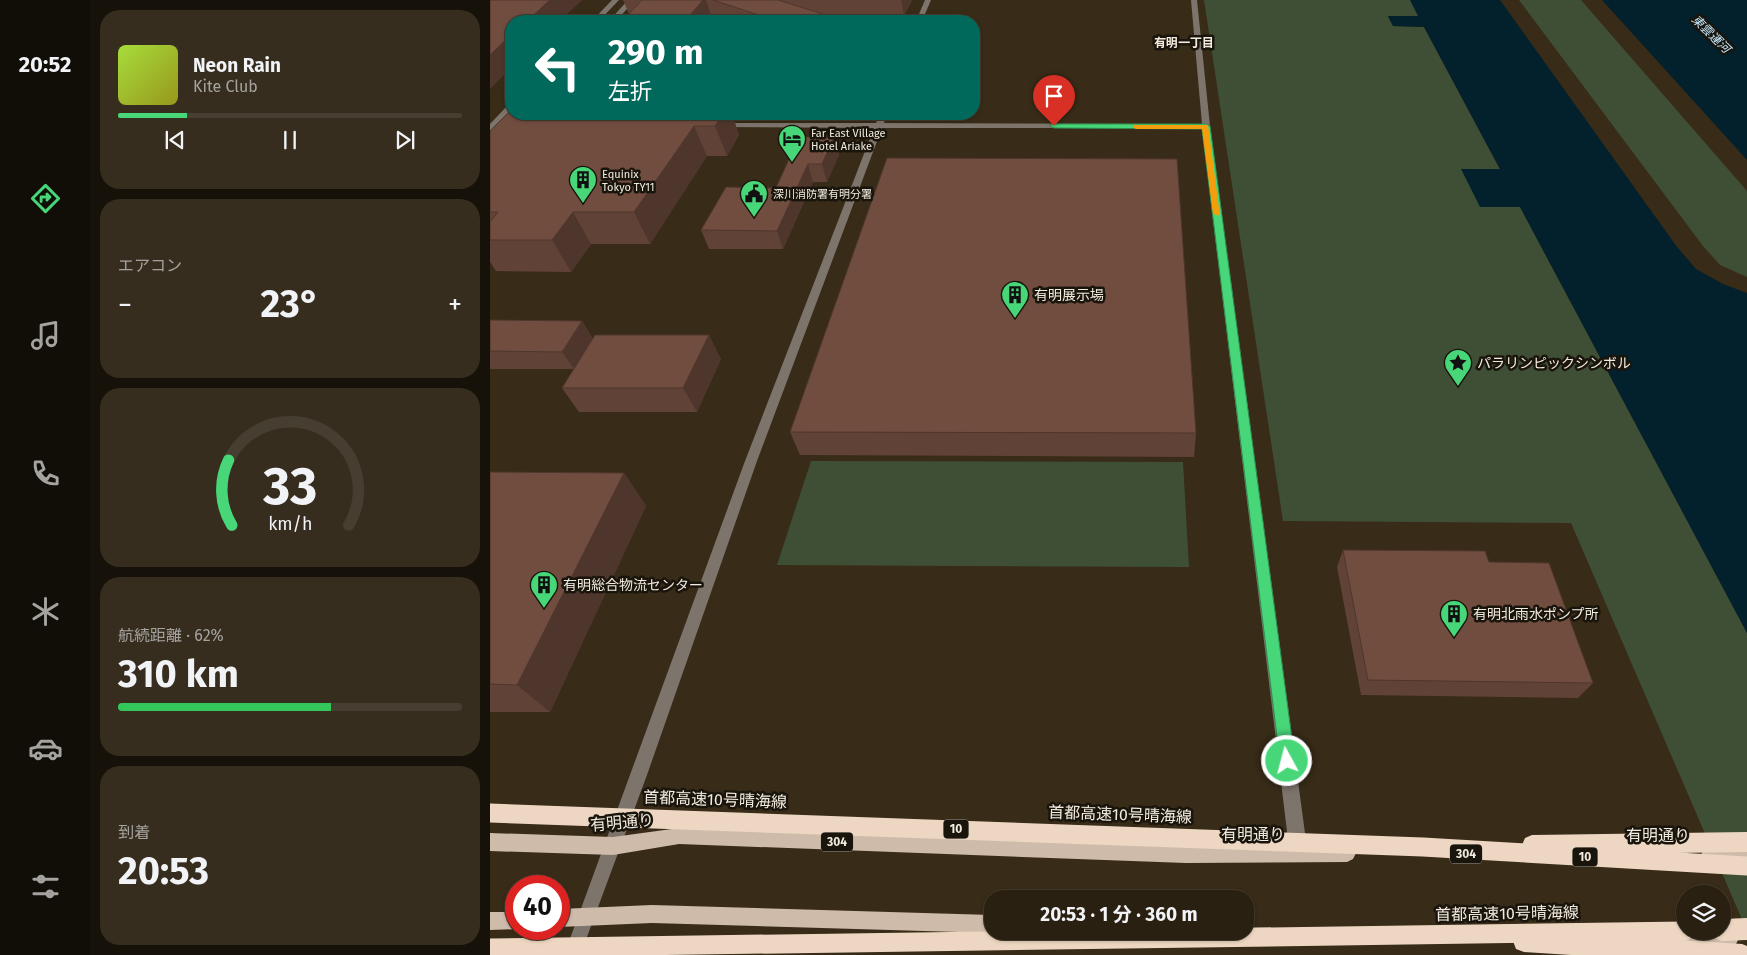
<!DOCTYPE html>
<html lang="ja">
<head>
<meta charset="utf-8">
<style>
  :root { --surface:#2a2011; --page:#362d1f; --text:#f1f3f6; --muted:#a5a39f; --line:#463e31; --accent:#47d779 }
  body { margin:0; font-family:"Fira Sans","Noto Sans JP",sans-serif; background:var(--page); color:var(--text); height:100vh; display:flex; flex-direction:column; font-size:19px; white-space:nowrap }
  * { box-sizing:border-box; margin:0 }
  p { font-size:16px; color:var(--muted) }
  .icon { flex:none; width:28px; height:28px; fill:none; stroke:currentColor; stroke-width:2; stroke-linecap:round; stroke-linejoin:round }
  .map { position:relative; flex:1; overflow:hidden }
  .side { display:flex; flex-direction:column; gap:10px; padding:10px; background:#171209; width:400px }
  .side>* { flex:none }
  .hud { position:absolute; left:15px; top:15px; width:475px; height:105px; border-radius:20px; box-shadow:0 1px 4px #0004,0 0 0 1px var(--line); background:#00695c; color:#fff; overflow:hidden }
  .buttons { position:absolute; left:1186px; top:885px; display:grid; gap:10px }
  .buttons a { display:grid; place-items:center; width:55px; height:55px; border-radius:50%; background:var(--surface); box-shadow:0 1px 4px #0004,0 0 0 1px var(--line); font-size:25px }
  .speed { position:absolute; left:15px; top:875px; display:flex; gap:10px; font-size:25px; font-weight:700; text-align:center }
  .speed>* { display:grid; place-content:center; width:65px; height:65px; border-radius:50%; background:var(--surface); box-shadow:0 1px 4px #0004,0 0 0 1px var(--line); line-height:1 }
  .speed .limit { border:8px solid #d22; background:#fff; color:#111 }
  .pin { position:absolute; display:grid; place-items:center; width:42px; height:42px; color:#fff; margin:-51px -21px; border-radius:50% 50% 50% 0; rotate:-45deg; box-shadow:0 0 5px #0007 }
  .pin .icon { rotate:45deg }
  .me { position:absolute; width:55px; margin:-28px; rotate:353deg; stroke-linejoin:round; filter:drop-shadow(0 0 4px #0008) }
  .turn { display:flex; align-items:center; gap:18px; height:105px; padding:0 20px; font-size:22px }
  .turn .icon { width:65px; height:65px; stroke-width:2.5 }
  .turn b { display:block; font-size:35px; line-height:42px }
  .big { font-size:38px; font-weight:700; line-height:1.1 }
  .side .card { flex:1; display:flex; flex-direction:column; justify-content:center; gap:8px; min-width:0; padding:0 18px; border-radius:20px; background:var(--page) }
  .side .dial { align-items:center; gap:0 }
  .dial svg { height:130px; overflow:visible; fill:none; stroke:var(--line); stroke-width:7; stroke-linecap:round; text-anchor:middle }
  .dial text { fill:var(--text); stroke:none }
  .song { display:flex; align-items:center; gap:15px }
  .cover { width:60px; height:60px; border-radius:8px; background:linear-gradient(135deg,hsl(80 70% 55%),hsl(60 70% 35%)) }
  .played { height:5px; border-radius:2px; background:linear-gradient(90deg,var(--accent) 20%,var(--line) 20%) }
  .keys { display:flex; justify-content:space-around; direction:ltr }
  .heat { display:flex; justify-content:space-between; align-items:center; font-size:28px; direction:ltr }
  .charge { height:8px; border-radius:4px; background:linear-gradient(90deg,#34c759 62%,var(--line) 0) }
  .trip { position:absolute; left:494px; top:890px; width:270px; height:50px; border-radius:20px; background:var(--surface); box-shadow:0 1px 4px #0004,0 0 0 1px var(--line); font-weight:700; line-height:50px; text-align:center }
  main { display:flex; flex:1; min-height:0 }
  .tabs { display:flex; flex-direction:column; width:90px; justify-content:space-around; align-items:center; background:#110d07; color:var(--muted) }
  .tabs .icon { width:35px; height:35px }
  .tabs .selected { color:var(--accent) }
  .tabs b { font-size:22px; color:var(--text) }
  .map>svg:first-child { display:block }
  .green { fill:#3f4f36 }
  .water { fill:#03202d }
  .lines { fill:none; stroke-linecap:round; stroke-linejoin:round }
  .minor { fill:#7d746c; fill-rule:evenodd }
  .major { fill:#cebbaa; fill-rule:evenodd }
  .highway { fill:#edd7c2; fill-rule:evenodd }
  .highway-bridge { stroke:#edd7c2; stroke-width:19 }
  .wall { fill:#614237 }
  .shaded-wall { fill:#4f362d }
  .building { fill:#714d40; stroke:#4f362d }
  .route { fill:#47d779; stroke:#2e8c4f }
  .slow { fill:#f59e0b }
  .labels { text-anchor:middle; stroke-width:5; stroke-linejoin:round; paint-order:stroke }
  .far-poi-label { font-size:11px; fill:#f2eade; stroke:#1a150c; text-anchor:start }
  .far-water-label { font-size:12px; font-style:italic; fill:#c2e8fe; stroke:#1a150c }
  .far-neighbourhood-label { font-size:12px; font-weight:bold; fill:#f2eade; stroke:#1a150c }
  .shield { fill:#1a150c; stroke:#b1aa9f; stroke-width:1 }
  .shield-label { font-size:12px; font-weight:bold; fill:#f2eade }
  .poi-label { font-size:14px; fill:#f2eade; stroke:#1a150c; text-anchor:start }
  .near-street-label { font-size:16px; fill:#f2eade; stroke:#1a150c }
</style>
</head>
<body>
<main>
<nav class="tabs">
<b>20:52</b>
<svg class="icon selected" aria-label="directions" viewBox="0 0 24 24"><path d="M12 3l9 9-9 9-9-9zM9 14v-3h6M13 9l2 2-2 2"/></svg>
<svg class="icon" aria-label="music" viewBox="0 0 24 24"><path d="M9 18V5l10-2v13"/><circle cx="6" cy="18" r="3"/><circle cx="16" cy="16" r="3"/></svg>
<svg class="icon" aria-label="phone" viewBox="0 0 24 24"><path d="M5 4h4l2 5-3 2q2 4 5 5l2-3 5 2v4C11 20 4 13 5 4z"/></svg>
<svg class="icon" aria-label="climate" viewBox="0 0 24 24"><path d="M12 3v18M4 7l16 10M4 17L20 7"/></svg>
<svg class="icon" aria-label="car" viewBox="0 0 24 24"><path d="M5 17H2v-5l4-1 3-4h7l3 4 3 1v5h-3M9 17h6M6 11h13"/><circle cx="7" cy="17" r="2"/><circle cx="17" cy="17" r="2"/></svg>
<svg class="icon" aria-label="filters" viewBox="0 0 24 24"><path d="M4 7h16M4 17h16"/><circle cx="9" cy="7" r="2"/><circle cx="15" cy="17" r="2"/></svg>
</nav>
<section class="side">
<div class="card">
<div class="song"><i class="cover"></i><div><b>Neon Rain</b><p>Kite Club</p></div></div>
<div class="played"></div>
<div class="keys"><svg class="icon" aria-label="previous" viewBox="0 0 24 24"><path d="M18 5L8 12l10 7zM5 5v14"/></svg><svg class="icon" aria-label="pause" viewBox="0 0 24 24"><path d="M8 5v14M16 5v14"/></svg><svg class="icon" aria-label="next" viewBox="0 0 24 24"><path d="M6 5l10 7-10 7zM19 5v14"/></svg></div>
</div>
<div class="card"><p>エアコン</p>
<div class="heat"><a>−</a><b class="big">23°</b><a>+</a></div>
</div>
<div class="card dial"><svg viewBox="0 0 100 80">
<path d="M14 69A42 42 0 1 1 86 69"/>
<path d="M14 69A42 42 0 0 1 12 29" stroke="#47d779"/>
<text x="50" y="56" font-size="32" font-weight="700">33</text>
<text x="50" y="72" font-size="11">km/h</text>
</svg></div>
<div class="card"><p>航続距離 · 62%</p><b class="big">310 km</b><div class="charge"></div></div>
<div class="card"><p>到着</p><b class="big">20:53</b></div>
</section>
<div class="map">
<svg width="1257" height="955" viewBox="0 0 1257 955">
  <rect width="100%" height="100%" fill="#382b17"/>
  <g class="green">
    <path d="M 714,0 L 920,0 L 929,16 L 898,17 L 903,26 L 934,27 L 1257,633 L 1257,931 L 1081,523 L 793,521 Z"/>
    <path d="M 1029,0 L 1091,0 L 1257,191 L 1257,277 L 1230,265 L 1213,246 Z"/>
    <path d="M 321,461 L 693,462 L 699,567 L 287,565 Z"/>
  </g>
  <g class="water">
    <path d="M 920,0 L 1010,0 L 1187,247 L 1206,269 L 1233,284 L 1257,293 L 1257,633 L 1030,207 L 990,207 L 971,169 L 1010,169 L 934,27 L 903,26 L 898,16 L 928,16 Z"/>
    <path d="M 1112,0 L 1257,0 L 1257,160 Z"/>
  </g>
  <g class="lines">
    <g class="minor">
      <path d="M 122,0 L 129,0 L 109,21 L 102,21 Z"/>
      <path d="M 138,0 L 145,0 L 126,21 L 119,21 Z"/>
      <path d="M 435,0 L 441,0 L 432,21 L 426,21 Z"/>
      <path d="M 701,0 L 707,0 L 720,126 L 817,848 L 814,854 L 808,857 L 802,854 L 799,848 L 712,128 L 392,128 L 267,461 L 157,775 L 91,953 L 90,955 L 74,955 L 255,461 L 384,128 L 228,127 L 224,125 L 228,123 L 386,123 L 389,114 L 397,114 L 394,123 L 712,124 Z"/>
      <path d="M 18,105 L 21,105 L 21,111 L 0,131 L 0,124 Z"/>
    </g>
    <g class="major">
      <path d="M 189,828 L 696,845 L 857,844 L 863,847 L 866,853 L 863,859 L 857,862 L 696,863 L 189,844 L 123,855 L 0,851 L 0,833 L 123,837 Z"/>
      <path d="M 1220,846 L 1257,846 L 1257,864 L 1220,864 L 1214,861 L 1211,855 L 1214,849 Z"/>
      <path d="M 162,905 L 502,915 L 502,931 L 506,931 L 502,933 L 162,923 L 69,927 L 69,909 Z"/>
      <path d="M 0,912 L 26,912 L 26,929 L 29,929 L 0,930 Z"/>
      <path d="M 1187,927 L 1195,927 L 1195,931 L 1232,931 L 1232,929 L 1246,932 L 1249,938 L 1246,944 L 1240,947 L 1187,945 L 1181,942 L 1178,936 L 1181,930 Z"/>
    </g>
    <g class="highway">
      <path d="M 1257,832 L 1257,852 L 1042,855 L 1035,852 L 1032,845 L 1035,838 L 1042,835 Z"/>
      <path d="M 1257,918 L 1257,940 L 1232,941 L 1224,938 L 1222,931 L 1232,931 L 1232,919 Z"/>
      <path d="M 1034,930 L 1252,944 L 1257,946 L 1257,955 L 1081,955 L 1034,952 L 1026,949 L 1023,941 L 1026,933 Z"/>
    </g>
    <g class="highway-bridge">
      <path d="M 0,813 L 933,847 L 1257,866"/>
      <path d="M 0,948 L 1195,931"/>
    </g>
  </g>
  <g class="wall">
    <path d="M 133,0 L 422,0 L 414,16 L 339,16 L 355,21 L 132,21 L 139,14 Z"/>
    <path d="M 242,114 L 249,135 L 237,156 L 217,156 L 160,244 L 101,244 L 81,272 L 6,271 L 0,262 L 0,131 Z"/>
    <path d="M 344,137 L 349,155 L 337,182 L 323,182 L 293,249 L 219,249 L 211,230 L 286,188 Z"/>
    <path d="M 0,320 L 92,321 L 103,339 L 231,359 L 207,412 L 89,412 L 72,388 L 84,369 L 0,369 Z"/>
    <path d="M 300,432 L 706,433 L 704,457 L 310,455 Z"/>
    <path d="M 0,472 L 134,473 L 156,506 L 60,712 L 0,712 Z"/>
    <path d="M 853,550 L 999,562 L 1103,683 L 1088,698 L 871,695 L 847,567 Z"/>
  </g>
  <g class="shaded-wall">
    <path d="M 60,0 L 92,0 L 70,21 L 37,21 Z"/>
    <path d="M 213,0 L 216,0 L 223,21 L 195,21 Z"/>
    <path d="M 411,0 L 422,0 L 414,16 Z"/>
    <path d="M 21,35 L 21,68 L 0,89 L 0,55 Z"/>
    <path d="M 233,114 L 242,114 L 249,135 L 237,156 L 225,126 Z"/>
    <path d="M 204,126 L 217,156 L 160,244 L 144,212 Z"/>
    <path d="M 344,137 L 349,155 L 337,182 L 332,164 Z"/>
    <path d="M 318,164 L 323,182 L 293,249 L 287,231 Z"/>
    <path d="M 83,212 L 101,244 L 81,272 L 62,240 Z"/>
    <path d="M 92,321 L 103,339 L 84,369 L 72,352 Z"/>
    <path d="M 219,335 L 231,359 L 207,412 L 193,388 Z"/>
    <path d="M 134,473 L 156,506 L 60,712 L 27,685 Z"/>
  </g>
  <g class="building">
    <path d="M 0,0 L 60,0 L 37,21 L 21,21 L 21,35 L 0,55 Z"/>
    <path d="M 152,0 L 213,0 L 195,21 L 132,21 Z"/>
    <path d="M 223,0 L 288,0 L 355,21 L 287,21 Z"/>
    <path d="M 21,110 L 21,114 L 233,114 L 225,126 L 204,126 L 144,212 L 83,212 L 62,240 L 0,240 L 0,222 L 8,212 L 0,212 L 0,131 Z"/>
    <path d="M 309,137 L 344,137 L 332,164 L 318,164 L 287,231 L 211,230 L 236,187 L 286,188 Z"/>
    <path d="M 397,158 L 687,159 L 706,433 L 300,432 Z"/>
    <path d="M 0,320 L 92,321 L 72,352 L 0,351 Z"/>
    <path d="M 105,335 L 219,335 L 193,388 L 72,388 Z"/>
    <path d="M 0,472 L 134,473 L 27,685 L 0,684 Z"/>
    <path d="M 853,550 L 995,551 L 999,562 L 1059,563 L 1103,683 L 878,680 Z"/>
  </g>
  <path class="route" d="M 561,124 L 716,124 L 720,126 L 805,761 L 803,766 L 797,768 L 792,766 L 790,761 L 712,129 L 564,128 L 561,127 Z"/>
  <path class="slow" d="M 644,125 L 718,125 L 730,216 L 723,214 L 712,129 L 646,129 L 644,128 Z"/>
  <defs>
    <symbol id="hotel-pin" viewBox="-11 -11 22 30"><path d="M0 17L-7.5 6A9.5 9.5 0 1 1 7.5 6Z" fill="#47d779" stroke="#1a150c"/><path d="M-6-4.5h1.5V1H6V5H4.5V3h-9V5H-6ZM-4 0a1.8 1.8 0 1 1 3.6 0ZM.5 0V-2.5h3Q6-2.5 6 0Z" fill="#111"/></symbol>
    <symbol id="building-pin" viewBox="-11 -11 22 30"><path d="M0 17L-7.5 6A9.5 9.5 0 1 1 7.5 6Z" fill="#47d779" stroke="#1a150c"/><path d="M-4-6H4V6H1V3H-1V6H-4ZM-2.5-4.3h1.7v1.8h-1.7ZM.8-4.3h1.7v1.8H.8ZM-2.5-1h1.7V.8h-1.7ZM.8-1h1.7V.8H.8Z" fill="#111"/></symbol>
    <symbol id="civic-pin" viewBox="-11 -11 22 30"><path d="M0 17L-7.5 6A9.5 9.5 0 1 1 7.5 6Z" fill="#47d779" stroke="#1a150c"/><path d="M-.6-6.5H3V-4.5H.6V-3L4-1V1h2V6H-6V1h2V-1L-.6-3ZM-1.2 2.5V6h2.4V2.5Z" fill="#111"/></symbol>
    <symbol id="sight-pin" viewBox="-11 -11 22 30"><path d="M0 17L-7.5 6A9.5 9.5 0 1 1 7.5 6Z" fill="#47d779" stroke="#1a150c"/><path d="M0-6L1.8-2.2L6-1.7L2.9 1.2L3.7 5.4L0 3.3L-3.7 5.4L-2.9 1.2L-6-1.7L-1.8-2.2Z" fill="#111"/></symbol>
  </defs>
  <g fill-rule="evenodd">
    <use href="#hotel-pin" x="286" y="123" width="32" height="43"/>
    <use href="#building-pin" x="77" y="164" width="32" height="43"/>
    <use href="#civic-pin" x="248" y="178" width="32" height="43"/>
    <use href="#building-pin" x="509" y="279" width="32" height="43"/>
    <use href="#sight-pin" x="952" y="347" width="32" height="43"/>
    <use href="#building-pin" x="38" y="569" width="32" height="43"/>
    <use href="#building-pin" x="948" y="598" width="32" height="43"/>
  </g>
  <g class="labels">
    <g class="far-poi-label">
      <text x="321" y="137">Far East Village<tspan x="321" dy="13">Hotel Ariake</tspan></text>
      <text x="112" y="178">Equinix<tspan x="112" dy="13">Tokyo TY11</tspan></text>
      <text x="283" y="198">深川消防署有明分署</text>
    </g>
    <g class="far-water-label">
      <text transform="translate(1221 34) rotate(44)" y="4">東雲運河</text>
    </g>
    <g class="far-neighbourhood-label">
      <text x="694" y="47">有明一丁目</text>
    </g>
    <g class="shield">
      <rect x="453.5" y="819.5" width="25" height="19" rx="4"/>
      <rect x="331" y="832.5" width="32" height="19" rx="4"/>
      <rect x="960" y="844.5" width="32" height="19" rx="4"/>
      <rect x="1082.5" y="847.5" width="25" height="19" rx="4"/>
    </g>
    <g class="shield-label">
      <text x="466" y="833">10</text>
      <text x="347" y="846">304</text>
      <text x="976" y="858">304</text>
      <text x="1095" y="861">10</text>
    </g>
    <g class="poi-label">
      <text x="544" y="300">有明展示場</text>
      <text x="987" y="368">パラリンピックシンボル</text>
      <text x="73" y="590">有明総合物流センター</text>
      <text x="983" y="619">有明北雨水ポンプ所</text>
    </g>
    <g class="near-street-label">
      <text transform="translate(225 799) rotate(2)" y="6">首都高速10号晴海線</text>
      <text transform="translate(630 814) rotate(2)" y="6">首都高速10号晴海線</text>
      <text transform="translate(132 822) rotate(-5)" y="6">有明通り</text>
      <text x="763" y="840">有明通り</text>
      <text x="1168" y="841">有明通り</text>
      <text transform="translate(1017 913) rotate(-1)" y="6">首都高速10号晴海線</text>
    </g>
  </g>
</svg>
<div class="buttons">
<a><svg class="icon" aria-label="layers" viewBox="0 0 24 24"><path d="M12 4l9 5-9 5-9-5zM3 14l9 5 9-5"/></svg></a>
</div>
<div class="speed"><div class="limit">40</div></div>
<div class="pin" style="left:564px;top:126px;background:#d93025"><svg class="icon" aria-label="arrive" viewBox="0 0 24 24"><path d="M6 21V4h12l-3 4 3 4H6"/></svg></div>
<svg class="me" style="left:797px;top:761px" viewBox="-20 -20 40 40"><circle r="17" fill="#47d779" stroke="#fff" stroke-width="3"/><path d="M0-11L8 9 0 5-8 9z" fill="#fff"/></svg>
<div class="trip">20:53 · 1 分 · 360 m</div>
<div class="hud">
<div class="turn"><svg class="icon" aria-label="left" viewBox="0 0 24 24"><path d="M17 20v-9H6M10 6l-5 5 5 5"/></svg><div><b>290 m</b>左折</div></div>
</div>
</div>
</main>
</body>
</html>
